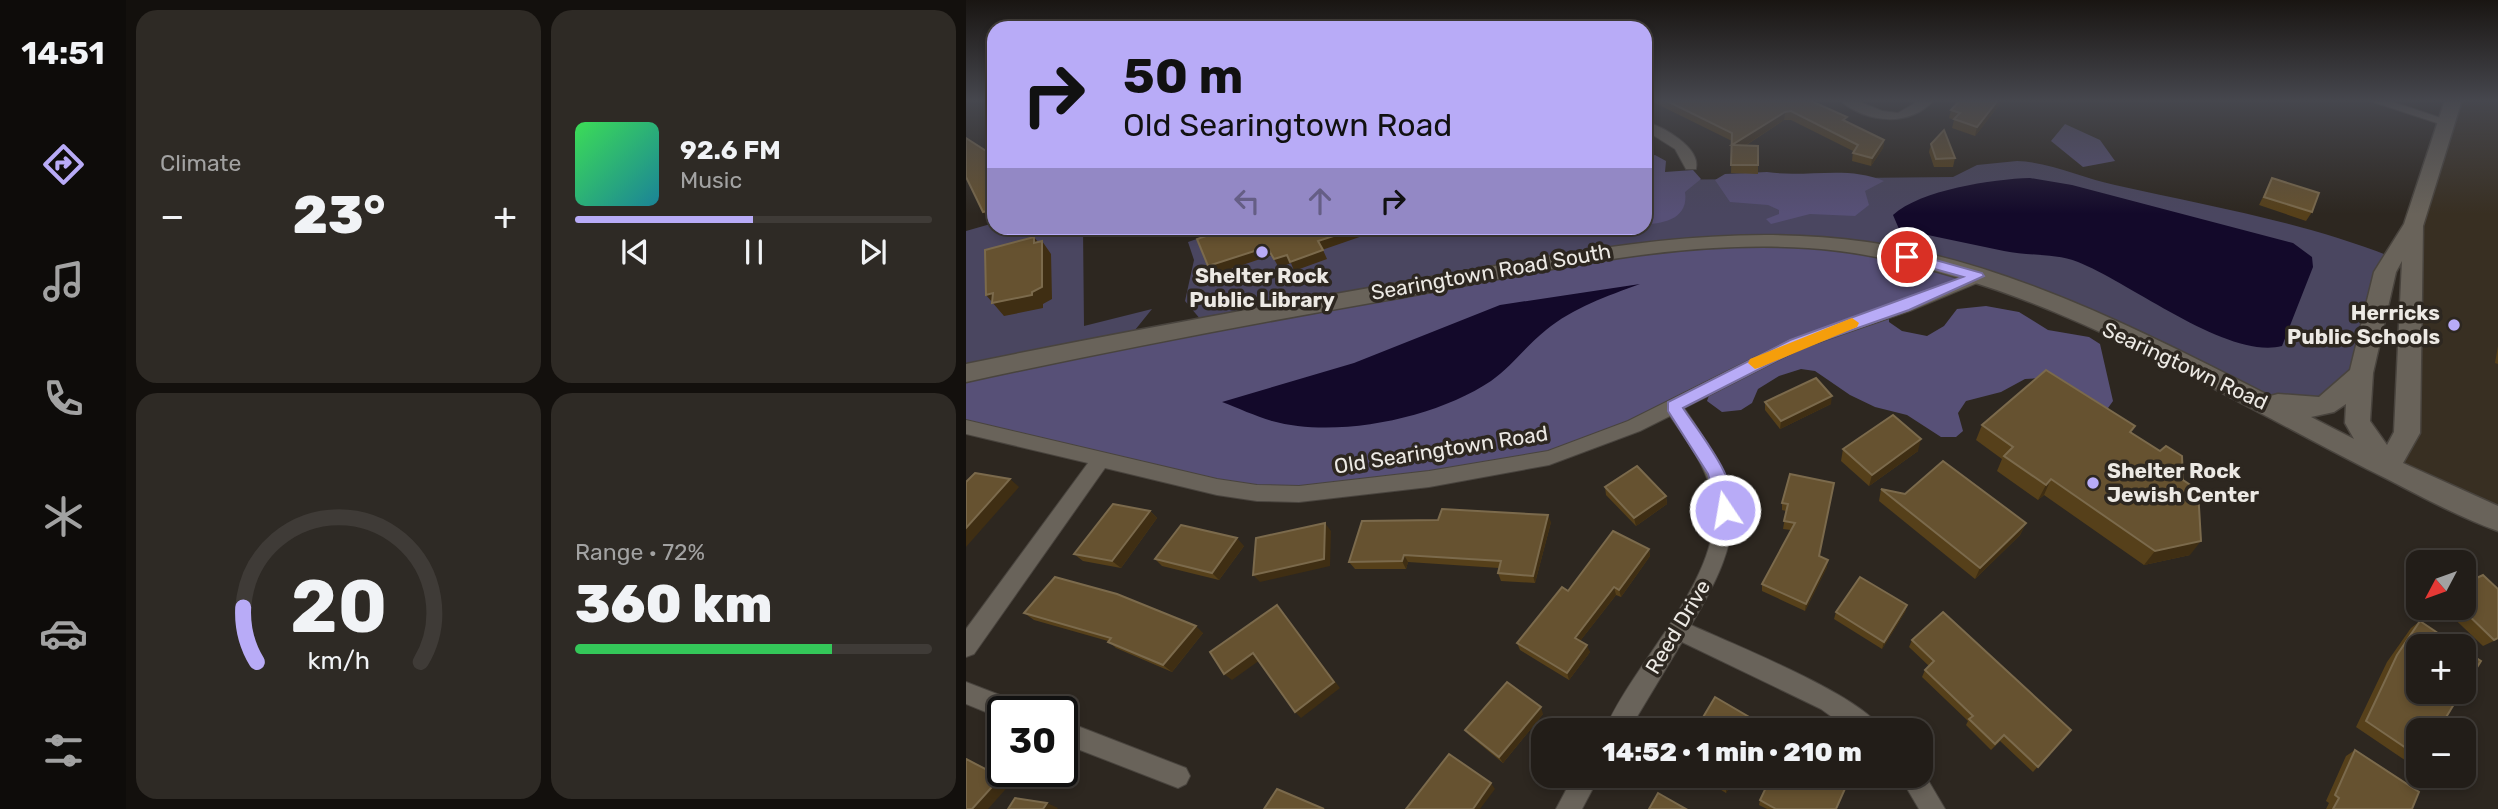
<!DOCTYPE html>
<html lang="en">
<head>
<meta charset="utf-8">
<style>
  :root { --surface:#221d18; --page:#2e2a25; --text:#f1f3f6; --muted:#a2a2a2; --line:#3f3b37; --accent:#b8abf7 }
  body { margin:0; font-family:Rubik,sans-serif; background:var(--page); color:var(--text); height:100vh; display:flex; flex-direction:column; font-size:26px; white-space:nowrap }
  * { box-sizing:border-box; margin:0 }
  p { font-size:23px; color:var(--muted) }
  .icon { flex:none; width:38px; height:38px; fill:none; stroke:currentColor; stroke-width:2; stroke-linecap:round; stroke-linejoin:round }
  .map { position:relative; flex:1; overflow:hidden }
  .details { display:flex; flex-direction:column; gap:10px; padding:10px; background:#13100d; width:840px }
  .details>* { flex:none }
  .top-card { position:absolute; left:21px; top:21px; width:665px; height:214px; border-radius:21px; box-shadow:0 4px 10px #0003,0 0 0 2px var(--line); background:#b8abf7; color:#111; overflow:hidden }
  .needle { width:46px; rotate:229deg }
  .fabs { position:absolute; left:1440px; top:550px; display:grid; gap:14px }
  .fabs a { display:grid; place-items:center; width:70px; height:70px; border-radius:14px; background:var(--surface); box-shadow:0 4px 10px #0003,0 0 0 2px var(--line); font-size:35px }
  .speed { position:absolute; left:21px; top:696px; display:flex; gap:14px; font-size:35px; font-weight:700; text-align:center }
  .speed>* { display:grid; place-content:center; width:91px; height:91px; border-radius:50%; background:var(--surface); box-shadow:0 4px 10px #0003,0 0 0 2px var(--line); line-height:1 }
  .speed .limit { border:4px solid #111; border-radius:10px; background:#fff; color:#111 }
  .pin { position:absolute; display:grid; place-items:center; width:60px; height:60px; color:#fff; margin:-30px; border:4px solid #fff; border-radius:50%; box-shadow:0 2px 7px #0007 }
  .me { position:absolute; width:77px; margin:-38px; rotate:348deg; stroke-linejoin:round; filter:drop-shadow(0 0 5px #0008) }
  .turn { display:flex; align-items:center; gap:24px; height:147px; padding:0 21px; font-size:32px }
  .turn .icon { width:91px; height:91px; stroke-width:2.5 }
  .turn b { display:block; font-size:49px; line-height:60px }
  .lanes { display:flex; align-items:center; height:66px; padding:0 21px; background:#0003; justify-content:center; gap:35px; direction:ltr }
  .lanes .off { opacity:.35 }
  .big { font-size:52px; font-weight:800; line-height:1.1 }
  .details .tile { flex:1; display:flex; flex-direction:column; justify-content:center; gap:10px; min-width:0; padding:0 24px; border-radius:21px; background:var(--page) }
  .details .dial { align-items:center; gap:0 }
  .dial svg { height:182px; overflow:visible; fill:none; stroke:var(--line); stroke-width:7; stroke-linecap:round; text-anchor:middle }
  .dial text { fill:var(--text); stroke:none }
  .song { display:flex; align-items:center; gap:21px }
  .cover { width:84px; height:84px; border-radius:10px; background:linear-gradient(135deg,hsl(130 70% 55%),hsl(190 70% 35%)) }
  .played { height:7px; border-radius:4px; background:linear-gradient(90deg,var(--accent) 50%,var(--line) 50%) }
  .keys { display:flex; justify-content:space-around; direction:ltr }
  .heat { display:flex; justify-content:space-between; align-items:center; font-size:38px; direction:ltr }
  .charge { height:10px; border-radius:5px; background:linear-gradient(90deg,#34c759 72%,var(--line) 0) }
  .details .tiles { flex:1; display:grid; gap:10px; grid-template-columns:repeat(2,1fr) }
  .trip { position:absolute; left:565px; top:718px; width:402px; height:70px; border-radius:21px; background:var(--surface); box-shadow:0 4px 10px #0003,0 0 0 2px var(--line); font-weight:800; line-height:70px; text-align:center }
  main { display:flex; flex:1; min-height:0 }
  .tab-bar { display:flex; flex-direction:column; width:126px; justify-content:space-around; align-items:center; background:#0e0c0a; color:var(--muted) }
  .tab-bar .icon { width:49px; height:49px }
  .tab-bar .active { color:var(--accent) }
  .tab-bar b { font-size:32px; color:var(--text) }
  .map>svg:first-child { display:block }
  .built { fill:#382f22 }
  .green { fill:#4a4660 }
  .forest { fill:#575077 }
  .water { fill:#13092a }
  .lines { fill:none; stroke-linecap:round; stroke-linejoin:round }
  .minor-casing { stroke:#49443e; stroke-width:2 }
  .secondary-casing { stroke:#49443e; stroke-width:3 }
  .minor { fill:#69635a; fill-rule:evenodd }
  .secondary { fill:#69635a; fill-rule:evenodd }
  .wall { fill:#56401a }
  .shaded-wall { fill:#3f2e13 }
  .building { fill:#665230; stroke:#7b6a4c; stroke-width:2 }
  .route { fill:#b8abf7; stroke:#786fa1; stroke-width:2 }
  .slow { fill:#f59e0b }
  .poi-dot { fill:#b8abf7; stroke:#2d2720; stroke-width:2.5 }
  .labels { text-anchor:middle; stroke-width:7; stroke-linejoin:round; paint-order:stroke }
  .street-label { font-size:21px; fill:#ece9e4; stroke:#2d2720 }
  .poi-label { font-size:21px; font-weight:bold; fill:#ece9e4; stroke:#2d2720 }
</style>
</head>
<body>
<main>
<nav class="tab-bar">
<b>14:51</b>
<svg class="icon active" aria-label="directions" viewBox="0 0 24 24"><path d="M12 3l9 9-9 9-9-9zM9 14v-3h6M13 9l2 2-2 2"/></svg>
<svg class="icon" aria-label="music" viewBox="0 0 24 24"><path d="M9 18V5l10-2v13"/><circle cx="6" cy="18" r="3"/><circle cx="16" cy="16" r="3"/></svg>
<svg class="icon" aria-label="phone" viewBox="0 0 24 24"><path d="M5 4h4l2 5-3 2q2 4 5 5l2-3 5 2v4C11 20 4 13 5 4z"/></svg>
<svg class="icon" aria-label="climate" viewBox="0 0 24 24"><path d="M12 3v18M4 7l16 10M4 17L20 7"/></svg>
<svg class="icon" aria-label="car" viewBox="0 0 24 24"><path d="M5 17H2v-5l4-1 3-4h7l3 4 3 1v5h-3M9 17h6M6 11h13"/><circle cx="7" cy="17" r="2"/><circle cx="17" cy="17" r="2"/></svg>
<svg class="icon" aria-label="filters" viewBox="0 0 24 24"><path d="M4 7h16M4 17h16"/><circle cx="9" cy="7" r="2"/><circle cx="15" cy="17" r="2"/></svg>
</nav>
<section class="details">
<div class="tiles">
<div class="tile"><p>Climate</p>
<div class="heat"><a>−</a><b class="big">23°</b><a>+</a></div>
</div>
<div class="tile">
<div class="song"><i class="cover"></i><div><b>92.6 FM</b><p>Music</p></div></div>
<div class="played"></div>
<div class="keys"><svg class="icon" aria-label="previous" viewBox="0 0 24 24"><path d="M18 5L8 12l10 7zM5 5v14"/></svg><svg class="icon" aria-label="pause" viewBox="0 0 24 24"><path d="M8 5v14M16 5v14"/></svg><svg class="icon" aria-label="next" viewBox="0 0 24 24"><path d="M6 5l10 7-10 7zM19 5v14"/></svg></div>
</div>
<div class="tile dial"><svg viewBox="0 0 100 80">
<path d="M14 69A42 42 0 1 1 86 69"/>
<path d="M14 69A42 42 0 0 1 8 45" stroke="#b8abf7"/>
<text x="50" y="56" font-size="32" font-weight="700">20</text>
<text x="50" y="72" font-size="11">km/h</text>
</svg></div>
<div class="tile"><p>Range · 72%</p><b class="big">360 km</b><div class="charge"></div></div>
</div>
</section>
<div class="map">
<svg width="1532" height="809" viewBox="0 0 1532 809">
  <rect width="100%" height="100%" fill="#2d2720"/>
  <path class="built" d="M 1488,100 L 1532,100 L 1532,519 L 1422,466 L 1441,433 L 1448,224 Z"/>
  <g class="green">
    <path d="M 1051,161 C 1084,162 1117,178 1149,185 C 1243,206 1338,222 1428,258 L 1395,373 L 1368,403 L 1327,406 L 1011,277 L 235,320 L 219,301 L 228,260 L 222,242 L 263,228 L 679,228 L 679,180 L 987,177 L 1011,165 Z"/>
    <path d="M 28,223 L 28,228 L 117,228 L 118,326 L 186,309 L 165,335 L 0,373 L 0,231 Z"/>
  </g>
  <g class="forest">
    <path d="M 1099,124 L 1134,140 L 1149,161 L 1117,167 L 1085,141 Z"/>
    <path d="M 689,155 L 700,161 L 699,172 L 727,170 L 735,179 L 719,192 C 723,217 700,224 679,224 L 679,157 Z"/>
    <path d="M 801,172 C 839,178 882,165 918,181 L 899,191 L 903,205 L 889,216 L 844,214 L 805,224 L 800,219 L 813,214 L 813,210 L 802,205 L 764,202 L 749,180 L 759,174 Z"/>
    <path d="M 835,241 L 1011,277 L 923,311 L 923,322 L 936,331 L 961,336 L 978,326 L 991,309 L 1020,306 L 1053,312 L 1082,330 L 1123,337 L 1134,344 L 1147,401 L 1142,408 L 1131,410 L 1074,378 L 1059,379 L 1035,392 L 1000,401 L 992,413 L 997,431 L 990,437 L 975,437 L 941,415 L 909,407 L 884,395 L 849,371 L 835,369 L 813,376 L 792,389 L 786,403 L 775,410 L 756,412 L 741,401 L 746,387 L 583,458 L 291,493 L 0,427 L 0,373 L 643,251 Z"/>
  </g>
  <g class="water">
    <path d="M 1064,178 L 1106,185 L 1327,243 L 1346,257 L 1347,267 L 1316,346 C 1262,360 1165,283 1112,262 C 1089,253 1062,256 1038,251 C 1003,244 968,236 933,229 L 927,215 C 954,190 1027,179 1064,178 Z"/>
    <path d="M 674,284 C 641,296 607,308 580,330 C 560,346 546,366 525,381 C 470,418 371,439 306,421 C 289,416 272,408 256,402 L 388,363 L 534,305 Z"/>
  </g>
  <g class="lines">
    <defs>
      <g id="minor">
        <path d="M 873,100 L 890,100 L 916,111 L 932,113 L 954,100 L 968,100 C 943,128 900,123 873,100 Z"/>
        <path d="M 1401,100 L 1421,100 L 1487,122 L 1477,125 Z"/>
        <path d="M 679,121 C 697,127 735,147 730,169 L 720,169 L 709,149 L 679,130 Z"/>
        <path d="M 1011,272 L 1016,273 L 1019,277 L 1016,281 L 944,311 L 836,348 L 718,408 C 780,498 781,531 725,625 C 762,642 902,698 915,730 L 884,730 L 855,709 L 716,642 L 663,730 L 639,730 C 667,661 767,569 745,491 C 738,463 720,439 704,416 L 674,431 L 583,465 L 463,487 L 333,502 L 291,501 L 251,495 L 139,468 L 8,654 L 0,657 L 0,629 L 122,463 L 0,434 L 0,420 L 251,479 L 291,485 L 333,486 L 463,471 L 582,451 L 662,421 L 824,340 L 932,303 Z"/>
        <path d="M 0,682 L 57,704 L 60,712 L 37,712 L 37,719 L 0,704 Z"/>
        <path d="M 96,720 L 220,768 L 224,776 L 220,784 L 212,788 L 96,743 Z"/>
        <path d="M 956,770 L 979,809 L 953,809 L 933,775 L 956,775 Z"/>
        <path d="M 608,775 L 634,775 L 616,809 L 590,809 Z"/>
      </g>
      <path id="secondary" d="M 1479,100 L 1496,100 L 1457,226 L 1454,433 L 1437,463 L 1532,506 L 1532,531 C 1487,515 1444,490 1401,469 C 1279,407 1160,335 1031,290 C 970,270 907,252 842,248 C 703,239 564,274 427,299 C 284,324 142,351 0,382 L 0,364 C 155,332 310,304 466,277 C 610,252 754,221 901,242 C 1043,262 1178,332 1304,396 L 1312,394 L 1353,397 L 1384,370 L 1408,272 L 1438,224 ZM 1436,261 L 1428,432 L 1421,445 L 1404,421 L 1407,373 L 1430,272 ZM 1380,404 L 1379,423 L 1388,439 L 1345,417 L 1368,412 Z"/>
    </defs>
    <use href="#minor" class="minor-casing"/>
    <use href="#secondary" class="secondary-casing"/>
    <use href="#minor" class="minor"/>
    <use href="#secondary" class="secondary"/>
  </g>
  <g class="wall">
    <path d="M 683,100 L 843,100 L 880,121 L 918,140 L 917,148 L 905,166 L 886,161 L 887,151 L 825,120 L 818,120 L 779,146 L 792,146 L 792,174 L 765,173 L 766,141 Z"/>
    <path d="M 1037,100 L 1009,136 L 986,128 L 988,120 L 983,118 L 985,110 Z"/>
    <path d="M 965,144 L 989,158 L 987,167 L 968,167 L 963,152 Z"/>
    <path d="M 1306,178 L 1346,212 L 1340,221 L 1293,205 Z"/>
    <path d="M 1532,346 L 1532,364 L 1529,363 Z"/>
    <path d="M 799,402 L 865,404 L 814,429 L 799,410 Z"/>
    <path d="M 1016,425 L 1165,433 L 1217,480 L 1224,555 L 1178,565 L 1078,495 L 1072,500 L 1031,471 L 1036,459 L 1010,440 Z"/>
    <path d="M 877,449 L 952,451 L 903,486 L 875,461 Z"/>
    <path d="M 824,474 L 853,556 L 861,567 L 839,611 L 796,591 L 796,584 L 825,530 L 817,529 L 820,511 L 816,510 L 816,503 Z"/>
    <path d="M 639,487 L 700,496 L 701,504 L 670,526 L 640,495 Z"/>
    <path d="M 915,489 L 1060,523 L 1054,535 L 1009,579 L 913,501 Z"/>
    <path d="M 184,511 L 191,518 L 155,568 L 117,561 L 108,554 Z"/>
    <path d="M 585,522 L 569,583 L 535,581 L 532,573 L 533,568 L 442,562 L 440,569 L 389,569 L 383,562 Z"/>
    <path d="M 278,546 L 253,580 L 196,566 L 189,559 Z"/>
    <path d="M 683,549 L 684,556 L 655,597 L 650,595 L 614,641 L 624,652 L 603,680 L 554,650 L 551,643 L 602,591 Z"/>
    <path d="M 941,605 L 939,612 L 916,649 L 868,619 L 870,612 Z"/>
    <path d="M 1476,607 L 1498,607 L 1532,639 L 1517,646 Z"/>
    <path d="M 58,613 L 237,633 L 206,672 L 150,648 L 142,641 L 68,620 Z"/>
    <path d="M 1454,621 L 1452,768 L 1452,769 L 1390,727 L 1421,662 L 1445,628 Z"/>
    <path d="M 946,640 L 1105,730 L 1067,772 L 1034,741 L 1025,750 L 1000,725 L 1002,721 L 956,677 L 959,670 L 963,666 L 943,647 Z"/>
    <path d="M 577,714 L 537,763 L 503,735 L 499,730 Z"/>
    <path d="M 1389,750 L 1446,809 L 1360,809 L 1363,803 L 1360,801 L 1380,756 Z"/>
    <path d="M 731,775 L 770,775 L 760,793 Z"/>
    <path d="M 794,800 L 871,809 L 801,809 L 793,805 Z"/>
  </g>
  <g class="shaded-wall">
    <path d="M 1032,100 L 1037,100 L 1009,136 L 1011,127 Z"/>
    <path d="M 819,112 L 818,120 L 766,154 L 766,145 Z"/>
    <path d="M 918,140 L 917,148 L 905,166 L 906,158 Z"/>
    <path d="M 28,209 L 28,220 L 24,221 L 17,212 Z"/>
    <path d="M 392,228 L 406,228 L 408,232 L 356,250 L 352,241 Z"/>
    <path d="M 68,237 L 76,247 L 76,241 L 85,254 L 86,299 L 77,304 L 77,308 L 38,316 L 20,295 L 27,293 L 66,292 Z"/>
    <path d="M 301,247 L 306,255 L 247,275 L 242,266 Z"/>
    <path d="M 357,250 L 361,259 L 328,271 L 325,263 L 313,268 L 308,259 L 321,255 Z"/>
    <path d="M 866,396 L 865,404 L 814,429 L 815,421 Z"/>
    <path d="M 955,439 L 952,451 L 903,486 L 906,475 Z"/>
    <path d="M 44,479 L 53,487 L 0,547 L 0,528 Z"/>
    <path d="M 1085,479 L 1078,495 L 1072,500 L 1080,485 Z"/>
    <path d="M 700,496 L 701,504 L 670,526 L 668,518 Z"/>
    <path d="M 184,511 L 191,518 L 155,568 L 146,561 Z"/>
    <path d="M 582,515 L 585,522 L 569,583 L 567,576 Z"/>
    <path d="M 359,523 L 365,531 L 364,566 L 294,582 L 287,575 Z"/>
    <path d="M 1060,523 L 1054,535 L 1009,579 L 1014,568 Z"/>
    <path d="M 271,538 L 278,546 L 253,580 L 246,573 Z"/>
    <path d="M 1235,541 L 1224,555 L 1178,565 L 1189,551 Z"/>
    <path d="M 683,549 L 684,556 L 655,597 L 653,590 Z"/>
    <path d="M 438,555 L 442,562 L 440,569 L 436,561 Z"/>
    <path d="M 862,560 L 861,567 L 839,611 L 840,604 Z"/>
    <path d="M 648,587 L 650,595 L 611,645 L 609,638 Z"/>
    <path d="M 311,605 L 374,688 L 335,718 L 329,712 Z"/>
    <path d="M 941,605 L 939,612 L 916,649 L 918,642 Z"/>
    <path d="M 230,626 L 237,633 L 206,672 L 197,665 Z"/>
    <path d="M 621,645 L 624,652 L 603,680 L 601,673 Z"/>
    <path d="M 287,653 L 294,660 L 266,680 L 258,674 Z"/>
    <path d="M 575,707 L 577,714 L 537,763 L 533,757 Z"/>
    <path d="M 0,758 L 46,782 L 22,809 L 6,809 Z"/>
    <path d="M 767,775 L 770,775 L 760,793 L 760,788 Z"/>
    <path d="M 525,783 L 529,789 L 514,809 L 507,809 Z"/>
    <path d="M 81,803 L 92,808 L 91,809 L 77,809 Z"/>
  </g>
  <g class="building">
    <path d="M 699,100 L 843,100 L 881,117 L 877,120 L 918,140 L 906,158 L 887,153 L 892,145 L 825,111 L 819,112 L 766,145 L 792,146 L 792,165 L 765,165 L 766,133 Z"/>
    <path d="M 994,100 L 1032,100 L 1011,127 L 988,119 L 994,113 L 985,110 Z"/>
    <path d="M 978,130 L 989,158 L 970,159 L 965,144 Z"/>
    <path d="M 0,138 L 28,156 L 28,209 L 17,212 L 0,177 Z"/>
    <path d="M 1306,178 L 1353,193 L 1346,212 L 1298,197 Z"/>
    <path d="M 264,228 L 392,228 L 352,241 L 357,250 L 324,262 L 321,255 L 308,259 L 301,247 L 242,266 L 231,239 Z"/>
    <path d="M 68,237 L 68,243 L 76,241 L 76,287 L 66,292 L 66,295 L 26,303 L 27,293 L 20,295 L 19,250 Z"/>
    <path d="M 1080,370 L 1169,426 L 1164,432 L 1194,451 L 1200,446 L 1216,456 L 1217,480 L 1232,490 L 1235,541 L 1189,551 L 1085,479 L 1080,485 L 1038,456 L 1047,447 L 1016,425 Z"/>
    <path d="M 850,378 L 866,396 L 815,421 L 799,402 Z"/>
    <path d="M 927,415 L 955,439 L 906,475 L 877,449 Z"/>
    <path d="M 977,461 L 1060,523 L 1014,568 L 915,489 L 939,494 Z"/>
    <path d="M 671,466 L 700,496 L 668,518 L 639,487 Z"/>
    <path d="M 9,473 L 44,479 L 0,528 L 0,482 Z"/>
    <path d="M 824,474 L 868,483 L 853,556 L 862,560 L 840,604 L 796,584 L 829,523 L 818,521 L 822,504 L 816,503 Z"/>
    <path d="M 147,504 L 184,511 L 146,561 L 108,554 Z"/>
    <path d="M 476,509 L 582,515 L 567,576 L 532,573 L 535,561 L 438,555 L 436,561 L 383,562 L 396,521 L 472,520 Z"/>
    <path d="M 359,523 L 358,559 L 287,575 L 290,538 Z"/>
    <path d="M 215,525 L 271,538 L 246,573 L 189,559 Z"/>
    <path d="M 647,531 L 683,549 L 653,590 L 648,587 L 609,638 L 621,645 L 601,673 L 551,643 L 596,587 L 602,591 Z"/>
    <path d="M 1517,575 L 1532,589 L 1532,638 L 1528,640 L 1494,607 L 1498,607 L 1498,584 Z"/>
    <path d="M 89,577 L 151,594 L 230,626 L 197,665 L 142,642 L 145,638 L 58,613 Z"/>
    <path d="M 894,577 L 941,605 L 918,642 L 870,612 Z"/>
    <path d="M 311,605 L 368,682 L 329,712 L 287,653 L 258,674 L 244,652 Z"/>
    <path d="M 977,612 L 1105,730 L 1072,767 L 1038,735 L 1029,744 L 1003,719 L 1007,716 L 959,670 L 968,661 L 946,640 Z"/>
    <path d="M 1454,621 L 1491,646 L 1452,646 L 1452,691 L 1496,691 L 1479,719 L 1482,721 L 1478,730 L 1452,730 L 1452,756 L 1400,721 L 1431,655 Z"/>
    <path d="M 1498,650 L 1515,661 L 1498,688 Z"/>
    <path d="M 541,682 L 575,707 L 533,757 L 499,730 Z"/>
    <path d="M 749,697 L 795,724 L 792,730 L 723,730 L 725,727 L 730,729 Z"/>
    <path d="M 1389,750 L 1453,792 L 1446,809 L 1367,809 L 1373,798 L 1369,795 Z"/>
    <path d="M 483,754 L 525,783 L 507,809 L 440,809 Z"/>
    <path d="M 0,759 L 35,777 L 6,809 L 0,809 Z"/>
    <path d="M 740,775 L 767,775 L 760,788 Z"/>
    <path d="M 806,775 L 870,775 L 882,782 L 870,809 L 810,809 L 794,800 Z"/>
    <path d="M 311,789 L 358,809 L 298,809 Z"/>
    <path d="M 692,793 L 720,809 L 683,809 Z"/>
    <path d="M 49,798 L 81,803 L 77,809 L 42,809 Z"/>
  </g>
  <linearGradient id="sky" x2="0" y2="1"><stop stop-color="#191512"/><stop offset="0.47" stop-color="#46474e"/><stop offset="1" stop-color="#46474e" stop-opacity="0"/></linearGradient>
  <rect width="1532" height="214" fill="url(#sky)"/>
  <path class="route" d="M 941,252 L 1016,273 L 1018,276 L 943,310 L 835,348 L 717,408 C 732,431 779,488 765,515 L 753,515 L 742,474 L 702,411 L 702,402 L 824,340 L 997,277 L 936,260 L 934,257 Z"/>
  <path class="slow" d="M 886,318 L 893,323 L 891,327 L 795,367 L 789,369 L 782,363 L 784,359 Z"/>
  <g class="poi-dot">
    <circle cx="296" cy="252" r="7"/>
    <circle cx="1488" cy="325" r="7"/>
    <circle cx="1127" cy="483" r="7"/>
  </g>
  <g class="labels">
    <g class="street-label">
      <text transform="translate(525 272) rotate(-10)" y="7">Searingtown Road South</text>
      <text transform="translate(1219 366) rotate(25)" y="7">Searingtown Road</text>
      <text transform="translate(475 450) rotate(-9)" y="7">Old Searingtown Road</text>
      <text transform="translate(712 627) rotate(-59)" y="7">Reed Drive</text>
    </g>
    <g class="poi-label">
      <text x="296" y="283">Shelter Rock<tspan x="296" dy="24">Public Library</tspan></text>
      <text x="1474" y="320" text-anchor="end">Herricks<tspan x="1474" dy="24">Public Schools</tspan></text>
      <text x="1141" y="478" text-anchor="start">Shelter Rock<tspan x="1141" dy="24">Jewish Center</tspan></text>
    </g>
  </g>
</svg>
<div class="fabs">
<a><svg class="needle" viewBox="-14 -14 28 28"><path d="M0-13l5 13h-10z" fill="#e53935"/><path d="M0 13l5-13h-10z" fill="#a2a2a2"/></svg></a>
<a>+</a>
<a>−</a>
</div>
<div class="speed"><div class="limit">30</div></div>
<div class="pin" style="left:941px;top:257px;background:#d93025"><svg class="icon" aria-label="arrive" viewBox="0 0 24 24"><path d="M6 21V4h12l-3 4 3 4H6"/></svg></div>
<svg class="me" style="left:759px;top:510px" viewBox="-20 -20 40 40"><circle r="17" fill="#b8abf7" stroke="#fff" stroke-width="3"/><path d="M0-11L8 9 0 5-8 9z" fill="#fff"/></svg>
<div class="trip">14:52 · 1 min · 210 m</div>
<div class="top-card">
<div class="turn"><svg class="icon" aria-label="right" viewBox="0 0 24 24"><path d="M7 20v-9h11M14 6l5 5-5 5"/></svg><div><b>50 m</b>Old Searingtown Road</div></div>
<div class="lanes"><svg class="icon off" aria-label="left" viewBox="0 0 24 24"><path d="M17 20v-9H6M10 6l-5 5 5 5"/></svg><svg class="icon off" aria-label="ahead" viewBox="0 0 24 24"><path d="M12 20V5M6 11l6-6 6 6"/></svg><svg class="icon" aria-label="right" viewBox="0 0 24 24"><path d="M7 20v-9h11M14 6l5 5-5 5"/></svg></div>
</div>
</div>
</main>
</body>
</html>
